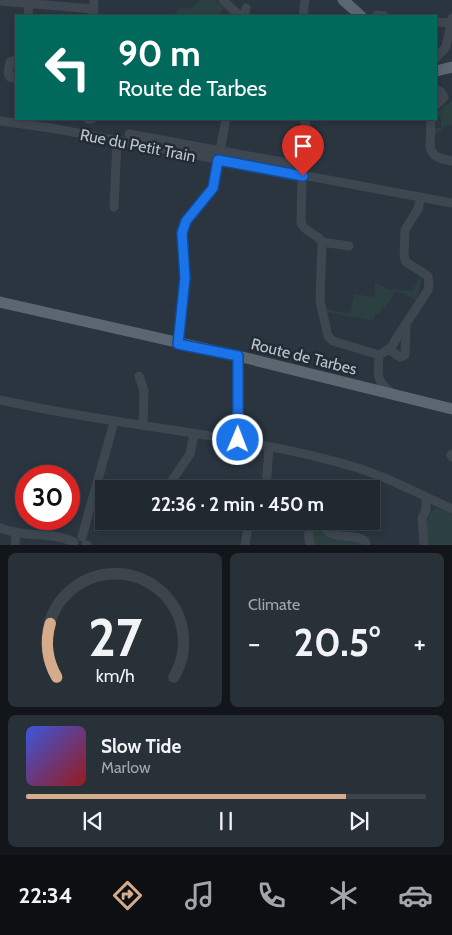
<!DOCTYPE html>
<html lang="en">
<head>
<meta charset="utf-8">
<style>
  :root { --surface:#202830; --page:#283038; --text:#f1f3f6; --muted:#a2a6ab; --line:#3d444c; --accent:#d6ab8b }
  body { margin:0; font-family:Cabin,sans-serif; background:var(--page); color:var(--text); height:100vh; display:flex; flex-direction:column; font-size:19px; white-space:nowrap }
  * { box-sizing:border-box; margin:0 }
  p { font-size:16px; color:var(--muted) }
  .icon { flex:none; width:28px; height:28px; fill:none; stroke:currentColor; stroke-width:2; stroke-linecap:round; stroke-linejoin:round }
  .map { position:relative; height:545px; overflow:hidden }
  .sheet { display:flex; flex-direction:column; gap:8px; padding:8px; background:#12161a; flex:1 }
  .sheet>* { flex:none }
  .banner { position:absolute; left:15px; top:15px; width:422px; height:105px; border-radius:0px; box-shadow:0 2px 8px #0003,0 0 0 1px var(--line); background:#00695c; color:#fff; overflow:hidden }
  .speed { position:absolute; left:15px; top:465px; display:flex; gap:10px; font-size:25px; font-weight:700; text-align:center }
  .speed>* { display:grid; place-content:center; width:65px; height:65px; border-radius:50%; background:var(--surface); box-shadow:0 2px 8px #0003,0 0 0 1px var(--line); line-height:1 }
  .speed .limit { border:8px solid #d22; background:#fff; color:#111 }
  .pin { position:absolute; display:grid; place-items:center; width:42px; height:42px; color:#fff; margin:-51px -21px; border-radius:50% 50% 50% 0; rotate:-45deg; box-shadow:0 0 5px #0007 }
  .pin .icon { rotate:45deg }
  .me { position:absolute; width:55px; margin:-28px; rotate:1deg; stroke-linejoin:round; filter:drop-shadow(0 0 4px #0008) }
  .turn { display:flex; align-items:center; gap:18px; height:105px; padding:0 20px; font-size:22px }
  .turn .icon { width:65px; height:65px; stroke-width:2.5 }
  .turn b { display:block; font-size:35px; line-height:42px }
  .big { font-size:38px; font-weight:800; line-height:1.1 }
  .sheet .widget { flex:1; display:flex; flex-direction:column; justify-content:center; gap:8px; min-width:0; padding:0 18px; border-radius:8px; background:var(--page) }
  .sheet .dial { align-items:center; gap:0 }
  .dial svg { height:130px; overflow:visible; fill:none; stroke:var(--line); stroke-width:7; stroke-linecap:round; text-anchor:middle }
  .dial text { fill:var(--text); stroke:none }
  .song { display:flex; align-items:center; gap:15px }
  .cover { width:60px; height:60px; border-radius:8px; background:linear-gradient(135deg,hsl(230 70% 55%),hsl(0 70% 35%)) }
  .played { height:5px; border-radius:2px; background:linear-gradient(90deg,var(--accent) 80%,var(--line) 80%) }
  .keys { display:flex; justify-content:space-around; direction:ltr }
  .heat { display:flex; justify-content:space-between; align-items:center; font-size:28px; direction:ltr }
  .sheet .tiles { flex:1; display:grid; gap:8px; grid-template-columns:1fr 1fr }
  .widget:last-child { grid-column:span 2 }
  .trip { position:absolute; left:95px; top:480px; width:285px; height:50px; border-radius:0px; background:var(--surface); box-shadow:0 2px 8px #0003,0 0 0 1px var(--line); font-weight:800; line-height:50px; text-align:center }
  .dock { display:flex; height:80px; justify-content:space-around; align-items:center; background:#0d1013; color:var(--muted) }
  .dock .icon { width:35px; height:35px }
  .dock .on { color:var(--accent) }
  .dock b { font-size:22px; color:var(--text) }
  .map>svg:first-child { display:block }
  .green { fill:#2c4041 }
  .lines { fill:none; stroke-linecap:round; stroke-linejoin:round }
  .minor { stroke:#3e4750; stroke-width:9 }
  .major { stroke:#5c6670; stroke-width:11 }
  .route-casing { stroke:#114b97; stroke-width:12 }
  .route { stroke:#1a73e8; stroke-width:9 }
  .labels { text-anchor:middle; stroke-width:5; stroke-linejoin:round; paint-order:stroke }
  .street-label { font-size:16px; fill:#bbc2ca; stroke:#232c36 }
</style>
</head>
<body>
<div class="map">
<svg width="452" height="545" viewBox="0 0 452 545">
  <rect width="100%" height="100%" fill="#2a3540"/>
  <g class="green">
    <path d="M 200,0 L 214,0 L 224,8 L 217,16 L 173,16 L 181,7 L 192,9 Z"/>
    <path d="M 452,101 L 452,126 L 448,124 L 435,135 L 435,128 L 441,128 L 441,117 L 436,116 L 437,112 Z"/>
    <path d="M 421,276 L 420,288 L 416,301 L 404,293 L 395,292 L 385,308 L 383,307 L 378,314 L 374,314 L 374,321 L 327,312 L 326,309 L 350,314 L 354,294 L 375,297 L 375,282 L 387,289 L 412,291 Z"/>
    <path d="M 437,508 L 452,514 L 452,545 L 429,545 C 428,533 422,514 437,508 Z"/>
    <path d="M 315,528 L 319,528 L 331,538 L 357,541 L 362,545 L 314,545 L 312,543 L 312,530 Z"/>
  </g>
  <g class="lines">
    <g class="minor">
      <path d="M 223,0 L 240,16"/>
      <path d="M 0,1 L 93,9"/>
      <path d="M 377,15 L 384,16"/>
      <path d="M 28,16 L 29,4"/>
      <path d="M 93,16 L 94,0"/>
      <path d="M 244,16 L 246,8"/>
      <path d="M 303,16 L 305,0"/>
      <path d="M 436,22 L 450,23"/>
      <path d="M 436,58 L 446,47 L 452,18"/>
      <path d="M 16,60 L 10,62 L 8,73 L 10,77 L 16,78"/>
      <path d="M 436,90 L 441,92 L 444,97 L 436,105"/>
      <path d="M 88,119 L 92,119"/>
      <path d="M 304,119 L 306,126 L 302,173 L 301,223 C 305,233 317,233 322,242 L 320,301 L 328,336 L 333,341 L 379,355"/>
      <path d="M 431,119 L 430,147 C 433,158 442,159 452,161"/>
      <path d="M 0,121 L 51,128 L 452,203"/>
      <path d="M 129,134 L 304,166"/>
      <path d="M 220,151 L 226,119"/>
      <path d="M 114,207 L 117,141"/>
      <path d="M 322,242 L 349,246"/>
      <path d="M 179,344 L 185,278 L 182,233 L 186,221 L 213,188 L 218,160"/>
      <path d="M 390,350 L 400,357 L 405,355 L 406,324"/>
      <path d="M 379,355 L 391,348 L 396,339 L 428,290 L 429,285 L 428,276 L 406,262 L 404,256 L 405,230 L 418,209 L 421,197"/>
      <path d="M 379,355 C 378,374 375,381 392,393"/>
      <path d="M 139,376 L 144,391 L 143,426"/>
      <path d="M 0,400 C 118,427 241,433 358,468 C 390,478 421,495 452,509"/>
      <path d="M 238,441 L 238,356"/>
      <path d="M 452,454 L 451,455 L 452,457"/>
      <path d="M 169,489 L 173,479 L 190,454 L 194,434"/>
      <path d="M 266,489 L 269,447"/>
      <path d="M 0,528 C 24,538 51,531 74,542"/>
      <path d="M 82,537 L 114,422"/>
      <path d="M 15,545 L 16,533"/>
      <path d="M 86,545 L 87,545"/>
      <path d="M 245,545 L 249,521"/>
      <path d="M 311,545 C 307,538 308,532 311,525 C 325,521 323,530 332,534 C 343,538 355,534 365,541 L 366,545"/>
      <path d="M 424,545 L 422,518 L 426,510 L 426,497"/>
    </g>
    <g class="major">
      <path d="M 343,0 L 361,16"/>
      <path d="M 436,71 L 452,67"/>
      <path d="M 0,302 L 238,356 L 452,409"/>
    </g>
  </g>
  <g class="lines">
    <defs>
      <path id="route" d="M 238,440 L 238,356 L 178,344 L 185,278 L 182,233 L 186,221 L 213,188 L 218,160 L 303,176"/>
    </defs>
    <use href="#route" class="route-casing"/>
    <use href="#route" class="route"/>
  </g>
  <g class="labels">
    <g class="street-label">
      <text transform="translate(138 145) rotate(11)" y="6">Rue du Petit Train</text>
      <text transform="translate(304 356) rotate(14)" y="6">Route de Tarbes</text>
    </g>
  </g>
</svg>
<div class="speed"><div class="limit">30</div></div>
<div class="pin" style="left:303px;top:176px;background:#d93025"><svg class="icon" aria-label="arrive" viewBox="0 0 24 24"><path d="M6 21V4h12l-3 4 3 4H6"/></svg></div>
<svg class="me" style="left:238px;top:440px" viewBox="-20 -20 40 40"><circle r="17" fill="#1a73e8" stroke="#fff" stroke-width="3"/><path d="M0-11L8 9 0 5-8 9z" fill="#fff"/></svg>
<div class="trip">22:36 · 2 min · 450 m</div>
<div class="banner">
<div class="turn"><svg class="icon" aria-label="left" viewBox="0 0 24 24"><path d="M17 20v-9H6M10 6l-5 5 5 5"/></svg><div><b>90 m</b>Route de Tarbes</div></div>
</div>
</div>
<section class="sheet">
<div class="tiles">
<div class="widget dial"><svg viewBox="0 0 100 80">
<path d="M14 69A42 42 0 1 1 86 69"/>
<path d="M14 69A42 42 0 0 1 10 36" stroke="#d6ab8b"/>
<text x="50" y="56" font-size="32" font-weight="700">27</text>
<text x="50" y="72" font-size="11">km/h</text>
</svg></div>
<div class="widget"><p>Climate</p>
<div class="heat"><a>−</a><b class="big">20.5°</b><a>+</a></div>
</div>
<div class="widget">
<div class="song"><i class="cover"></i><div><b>Slow Tide</b><p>Marlow</p></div></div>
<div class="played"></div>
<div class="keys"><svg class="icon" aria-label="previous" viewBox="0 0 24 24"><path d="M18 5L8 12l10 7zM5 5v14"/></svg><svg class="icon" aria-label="pause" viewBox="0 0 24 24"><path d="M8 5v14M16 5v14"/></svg><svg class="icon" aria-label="next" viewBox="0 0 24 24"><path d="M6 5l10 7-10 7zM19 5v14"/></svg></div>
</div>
</div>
</section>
<nav class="dock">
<b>22:34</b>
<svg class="icon on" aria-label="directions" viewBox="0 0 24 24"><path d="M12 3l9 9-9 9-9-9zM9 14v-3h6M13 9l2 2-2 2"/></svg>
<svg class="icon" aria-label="music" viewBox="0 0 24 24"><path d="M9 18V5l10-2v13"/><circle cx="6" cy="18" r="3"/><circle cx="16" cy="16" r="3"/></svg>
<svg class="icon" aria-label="phone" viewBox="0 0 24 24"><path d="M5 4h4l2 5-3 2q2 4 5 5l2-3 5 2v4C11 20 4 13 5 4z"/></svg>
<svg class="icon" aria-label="climate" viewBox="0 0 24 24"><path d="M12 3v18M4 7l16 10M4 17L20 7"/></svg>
<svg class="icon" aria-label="car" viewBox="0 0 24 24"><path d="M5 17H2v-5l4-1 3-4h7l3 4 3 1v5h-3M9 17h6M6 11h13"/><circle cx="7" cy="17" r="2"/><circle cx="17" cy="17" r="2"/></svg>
</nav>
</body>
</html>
